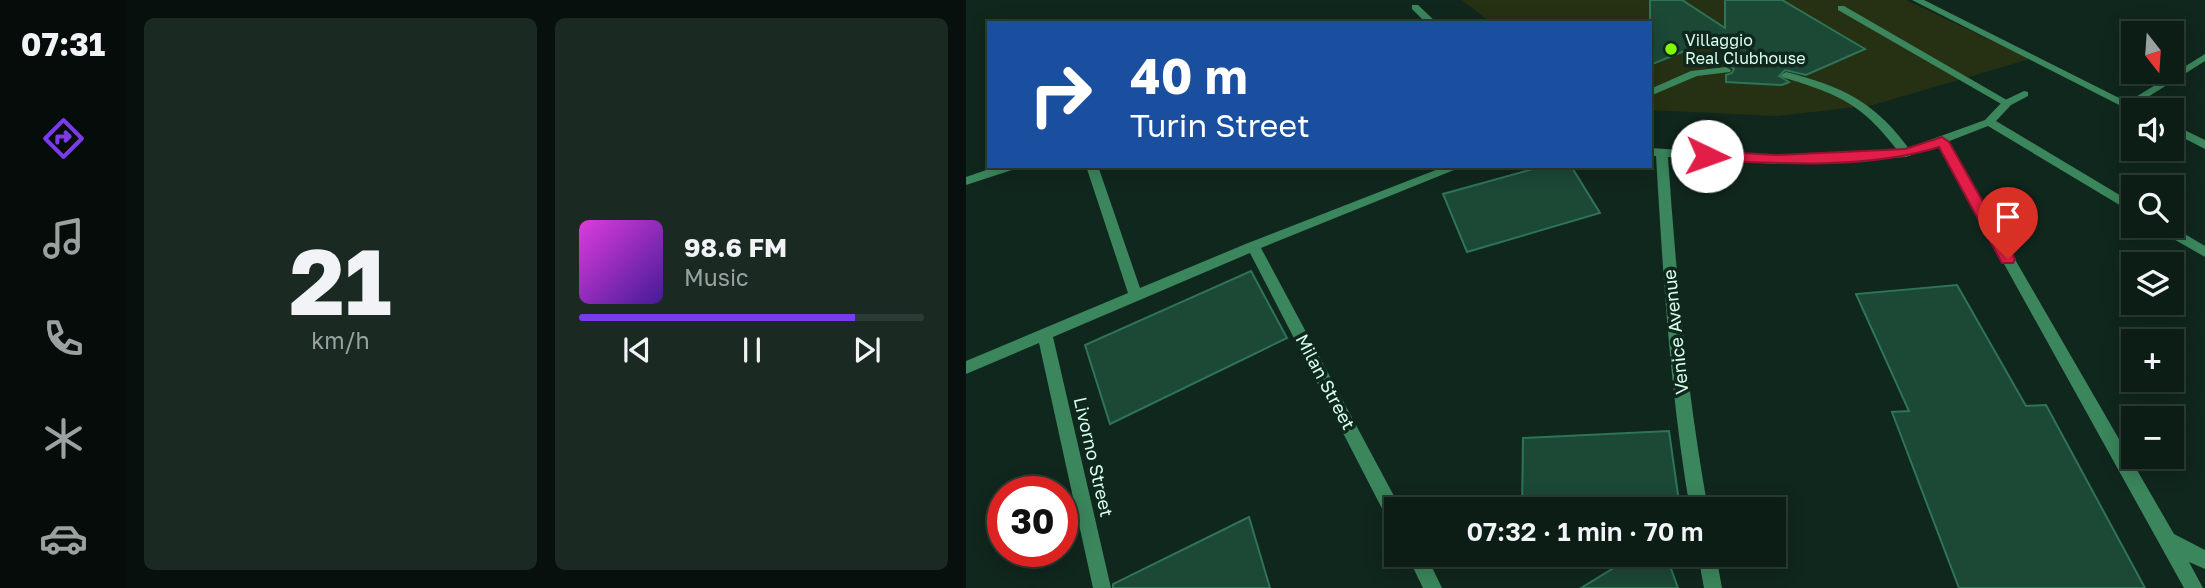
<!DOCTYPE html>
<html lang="en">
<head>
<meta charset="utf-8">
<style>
  :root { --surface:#0c1d16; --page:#1a2a23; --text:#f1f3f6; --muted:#9aa2a1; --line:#2c3b35; --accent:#7c3aed }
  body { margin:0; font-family:"Golos Text",sans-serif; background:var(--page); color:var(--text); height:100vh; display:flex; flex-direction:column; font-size:26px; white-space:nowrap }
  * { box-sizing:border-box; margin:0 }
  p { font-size:23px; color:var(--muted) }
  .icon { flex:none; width:38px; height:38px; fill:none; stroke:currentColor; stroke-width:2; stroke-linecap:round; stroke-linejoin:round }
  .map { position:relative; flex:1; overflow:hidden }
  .drawer { display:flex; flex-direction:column; gap:18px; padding:18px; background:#07100c; width:840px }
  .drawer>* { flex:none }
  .top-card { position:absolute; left:21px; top:21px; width:665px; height:147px; border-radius:0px; box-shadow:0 4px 18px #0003,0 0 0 2px var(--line); background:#1a4fa0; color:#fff; overflow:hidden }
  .needle { width:46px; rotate:163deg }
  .buttons { position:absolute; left:1155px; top:21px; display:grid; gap:14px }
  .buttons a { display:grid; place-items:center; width:63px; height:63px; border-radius:0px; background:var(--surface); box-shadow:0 4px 18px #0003,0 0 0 2px var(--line); font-size:35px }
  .speed { position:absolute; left:21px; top:476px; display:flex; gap:14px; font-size:35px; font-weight:700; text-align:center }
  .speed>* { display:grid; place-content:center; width:91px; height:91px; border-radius:50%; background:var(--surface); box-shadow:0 4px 18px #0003,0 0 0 2px var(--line); line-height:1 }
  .speed .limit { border:10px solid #d22; background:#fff; color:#111 }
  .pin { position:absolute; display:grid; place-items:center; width:60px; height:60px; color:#fff; margin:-72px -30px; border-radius:50% 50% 50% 0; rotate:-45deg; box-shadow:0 0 7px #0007 }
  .pin .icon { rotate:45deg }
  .me { position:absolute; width:77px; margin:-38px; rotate:93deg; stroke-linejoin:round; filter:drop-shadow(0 0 5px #0008) }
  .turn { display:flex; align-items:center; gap:24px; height:147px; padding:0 28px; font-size:32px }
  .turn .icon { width:91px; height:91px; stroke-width:2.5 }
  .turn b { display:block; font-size:49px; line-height:60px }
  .drawer .tile { flex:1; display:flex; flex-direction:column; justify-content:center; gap:10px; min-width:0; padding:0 24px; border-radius:10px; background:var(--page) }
  .drawer .dial { align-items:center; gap:0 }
  .dial b { font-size:91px; line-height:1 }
  .song { display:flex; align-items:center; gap:21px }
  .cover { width:84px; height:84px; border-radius:10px; background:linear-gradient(135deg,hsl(300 70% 55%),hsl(260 70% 35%)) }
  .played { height:7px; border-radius:4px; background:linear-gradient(90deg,var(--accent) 80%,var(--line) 80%) }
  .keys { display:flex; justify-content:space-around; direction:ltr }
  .drawer .tiles { flex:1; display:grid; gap:18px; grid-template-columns:repeat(2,1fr) }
  .trip { position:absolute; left:418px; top:497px; width:402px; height:70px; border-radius:0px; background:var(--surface); box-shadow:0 4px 18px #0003,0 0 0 2px var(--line); font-weight:600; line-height:70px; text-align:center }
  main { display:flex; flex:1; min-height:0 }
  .tab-bar { display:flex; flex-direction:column; width:126px; justify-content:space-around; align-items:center; background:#050c09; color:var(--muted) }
  .tab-bar .icon { width:49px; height:49px }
  .tab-bar .active { color:var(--accent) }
  .tab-bar b { font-size:32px; color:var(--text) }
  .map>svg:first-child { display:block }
  .green { fill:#263113 }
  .building { fill:#1c4836; stroke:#2e7457; stroke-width:2 }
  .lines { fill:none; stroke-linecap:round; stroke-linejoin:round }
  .service { fill:#3b865c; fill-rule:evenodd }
  .minor { fill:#3b865c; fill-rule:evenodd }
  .tertiary { fill:#3b865c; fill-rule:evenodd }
  .route { fill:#e11d48; stroke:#92132f; stroke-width:2 }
  .poi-dot { fill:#82fc05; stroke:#10271d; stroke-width:2.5 }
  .labels { text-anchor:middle; stroke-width:7; stroke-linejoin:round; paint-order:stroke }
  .far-poi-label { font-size:16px; fill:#d7ffeb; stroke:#10271d; text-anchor:start }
  .street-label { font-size:18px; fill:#d7ffeb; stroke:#10271d }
</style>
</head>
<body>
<main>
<nav class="tab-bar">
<b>07:31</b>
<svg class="icon active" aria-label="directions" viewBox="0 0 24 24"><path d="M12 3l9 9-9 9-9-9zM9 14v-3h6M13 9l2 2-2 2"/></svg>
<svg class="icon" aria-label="music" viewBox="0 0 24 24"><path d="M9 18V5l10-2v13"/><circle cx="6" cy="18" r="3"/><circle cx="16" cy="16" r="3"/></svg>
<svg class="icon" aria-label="phone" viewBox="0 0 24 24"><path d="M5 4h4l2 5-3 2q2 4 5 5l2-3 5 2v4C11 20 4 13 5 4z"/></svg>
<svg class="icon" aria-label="climate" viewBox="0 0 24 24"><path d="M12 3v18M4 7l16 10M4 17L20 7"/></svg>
<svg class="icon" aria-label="car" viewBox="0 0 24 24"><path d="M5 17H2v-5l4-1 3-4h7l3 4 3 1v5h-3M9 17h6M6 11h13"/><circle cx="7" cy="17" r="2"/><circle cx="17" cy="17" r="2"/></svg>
</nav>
<section class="drawer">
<div class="tiles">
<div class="tile dial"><b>21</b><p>km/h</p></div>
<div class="tile">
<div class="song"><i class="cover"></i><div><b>98.6 FM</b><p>Music</p></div></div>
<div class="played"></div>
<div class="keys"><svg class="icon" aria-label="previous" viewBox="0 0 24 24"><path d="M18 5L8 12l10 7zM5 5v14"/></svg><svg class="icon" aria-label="pause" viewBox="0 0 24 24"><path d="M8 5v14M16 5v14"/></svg><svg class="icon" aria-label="next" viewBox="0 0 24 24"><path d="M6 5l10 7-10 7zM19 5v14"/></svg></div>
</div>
</div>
</section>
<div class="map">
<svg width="1239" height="588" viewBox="0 0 1239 588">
  <rect width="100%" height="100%" fill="#10271d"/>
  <path class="green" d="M 496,0 L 940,0 L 1064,59 L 907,105 L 812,116 L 684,110 L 684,23 L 525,23 Z"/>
  <g class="building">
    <path d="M 684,0 L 716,0 L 759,28 L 759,0 L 816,0 L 899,49 L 840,75 L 819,70 L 813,76 L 823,82 L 816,85 L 760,82 L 760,75 L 766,73 L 768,69 L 760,64 L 760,34 L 684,65 Z"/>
    <path d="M 578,166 L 605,166 L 634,213 L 501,252 L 477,194 Z"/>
    <path d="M 285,271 L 321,338 L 144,424 L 119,345 Z"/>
    <path d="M 991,285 L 1060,406 L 1080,405 L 1179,588 L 993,588 L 926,412 L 943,411 L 890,294 Z"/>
    <path d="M 703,431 L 714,509 L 556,509 L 557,438 Z"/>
    <path d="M 283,517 L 304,588 L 147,588 L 147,584 Z"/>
    <path d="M 669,555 L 700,555 L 712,588 L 615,588 Z"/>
  </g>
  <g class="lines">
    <g class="service">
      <path d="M 872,6 L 878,6 L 1046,103 L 1045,105 L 1037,105 L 872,10 Z"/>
      <path d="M 760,67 L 765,70 L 764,72 L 731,76 L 684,96 L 684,89 L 725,71 Z"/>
      <path d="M 820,72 C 878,87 910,102 946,153 L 944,156 L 936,156 C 896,104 878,96 816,77 L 815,75 Z"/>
    </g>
    <g class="minor">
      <path d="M 446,5 L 452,5 L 471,23 L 460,23 L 446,9 Z"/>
      <path d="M 1239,54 L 1239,61 L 1166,107 L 1162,108 L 1157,105 Z"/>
      <path d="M 1058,91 L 1062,92 L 1062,96 L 1045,105 L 1030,121 L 1167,203 L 1167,213 L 1022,126 L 981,142 L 1208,534 L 1239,550 L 1239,569 L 1223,562 L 1237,588 L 1218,588 L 972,145 L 940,157 L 810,164 L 702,157 C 710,275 721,392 742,509 L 724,509 C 704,393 697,274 690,156 L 684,156 L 684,148 L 810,156 L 939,149 L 1019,120 L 1037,101 Z"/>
      <path d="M 32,166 L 51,166 L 49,169 L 0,185 L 0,177 Z"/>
      <path d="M 120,166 L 132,166 L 174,288 L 282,243 L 480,166 L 498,166 L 295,248 L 435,509 L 430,509 L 430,527 L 424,524 L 284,253 L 87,337 L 145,588 L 127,588 L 73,343 L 0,374 L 0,361 L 162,293 Z"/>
      <path d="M 1189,226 L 1205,226 L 1239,246 L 1239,257 L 1190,229 Z"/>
      <path d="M 441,555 L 460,555 L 476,588 L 457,588 Z"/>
      <path d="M 732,555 L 750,555 L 756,588 L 738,588 Z"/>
    </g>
    <g class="tertiary">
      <path d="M 946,0 L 958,0 L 1177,110 L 1167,112 Z"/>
      <path d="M 1206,124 L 1239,140 L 1239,149 L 1206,132 Z"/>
    </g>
  </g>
  <path class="route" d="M 976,137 L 983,142 L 1047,255 L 1049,259 L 1047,263 L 1036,263 L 973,147 C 904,169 813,164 741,160 L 735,156 L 741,151 L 810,155 L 939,149 Z"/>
  <circle class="poi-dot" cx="705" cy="49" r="7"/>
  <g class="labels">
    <g class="far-poi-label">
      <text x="719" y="46">Villaggio<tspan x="719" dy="18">Real Clubhouse</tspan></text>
    </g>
    <g class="street-label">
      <text transform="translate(710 332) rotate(-96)" y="6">Venice Avenue</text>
      <text transform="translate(359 382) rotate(62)" y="6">Milan Street</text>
      <text transform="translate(127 457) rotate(77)" y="6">Livorno Street</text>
    </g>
  </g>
</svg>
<div class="buttons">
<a><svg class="needle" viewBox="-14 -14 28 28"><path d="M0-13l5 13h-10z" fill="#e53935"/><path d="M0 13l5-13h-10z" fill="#9aa2a1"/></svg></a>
<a><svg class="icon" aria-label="sound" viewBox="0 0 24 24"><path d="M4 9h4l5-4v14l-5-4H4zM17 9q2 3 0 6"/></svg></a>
<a><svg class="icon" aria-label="search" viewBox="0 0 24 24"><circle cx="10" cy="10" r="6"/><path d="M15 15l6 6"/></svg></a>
<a><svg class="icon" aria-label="layers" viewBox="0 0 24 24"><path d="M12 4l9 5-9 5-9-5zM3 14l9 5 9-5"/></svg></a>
<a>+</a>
<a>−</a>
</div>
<div class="speed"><div class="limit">30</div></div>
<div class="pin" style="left:1042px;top:259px;background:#d93025"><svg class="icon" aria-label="arrive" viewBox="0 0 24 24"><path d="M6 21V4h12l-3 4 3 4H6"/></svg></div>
<svg class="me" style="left:741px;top:156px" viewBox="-20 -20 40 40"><circle r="19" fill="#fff"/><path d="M0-13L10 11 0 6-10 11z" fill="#e11d48"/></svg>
<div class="trip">07:32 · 1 min · 70 m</div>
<div class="top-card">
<div class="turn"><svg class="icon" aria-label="right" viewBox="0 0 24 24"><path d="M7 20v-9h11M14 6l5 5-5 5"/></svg><div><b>40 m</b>Turin Street</div></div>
</div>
</div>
</main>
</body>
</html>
